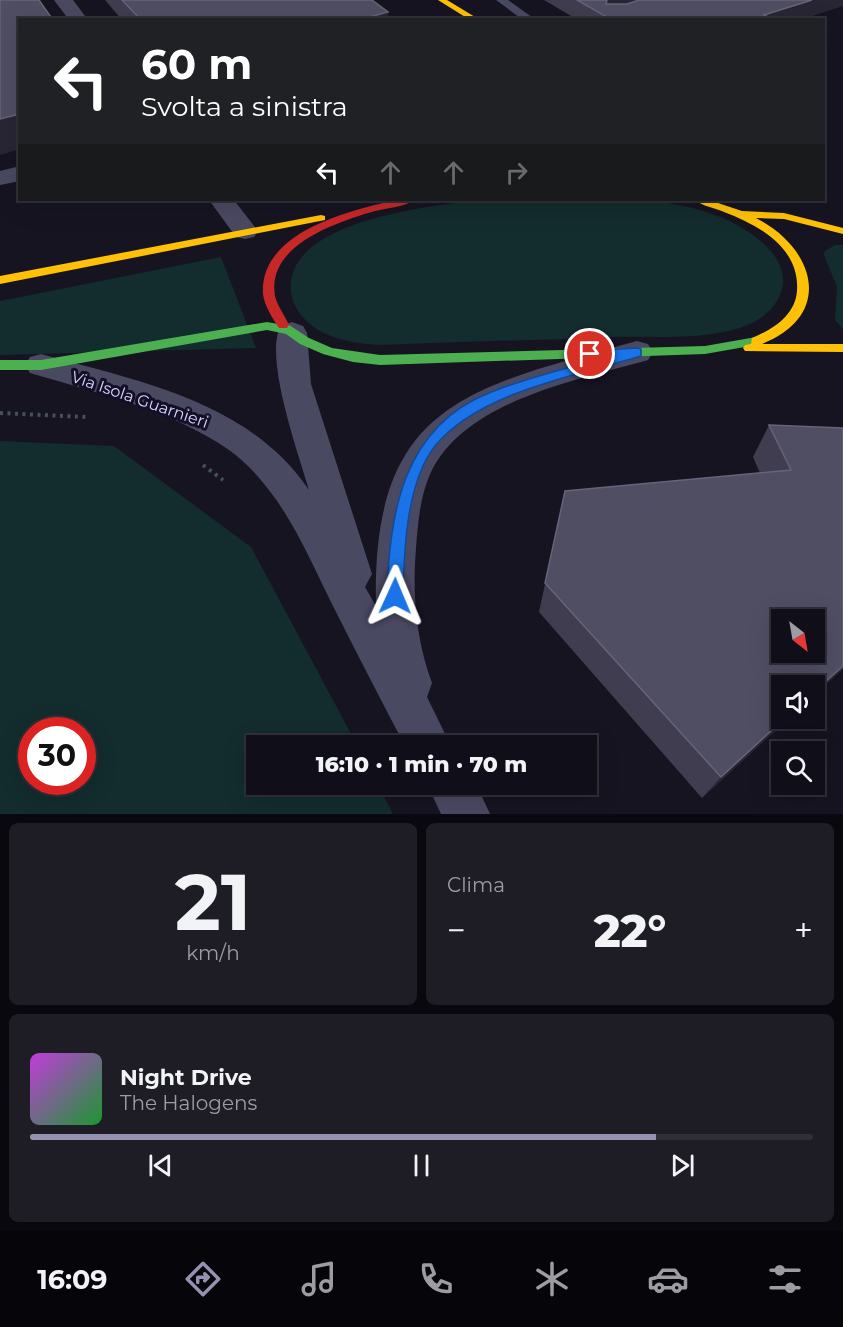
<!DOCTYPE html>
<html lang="it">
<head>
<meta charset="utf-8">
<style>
  :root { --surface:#100f19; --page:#1e1d26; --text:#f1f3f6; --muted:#9c9ca2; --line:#302f38; --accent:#9591b1 }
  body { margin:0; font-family:Montserrat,sans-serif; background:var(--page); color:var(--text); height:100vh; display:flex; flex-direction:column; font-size:22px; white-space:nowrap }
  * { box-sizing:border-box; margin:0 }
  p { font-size:20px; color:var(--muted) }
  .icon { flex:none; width:33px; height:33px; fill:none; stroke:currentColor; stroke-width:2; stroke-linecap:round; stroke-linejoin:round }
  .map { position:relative; height:814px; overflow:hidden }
  .side { display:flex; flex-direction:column; gap:9px; padding:9px; background:#09080e; flex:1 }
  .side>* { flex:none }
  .hud { position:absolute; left:18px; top:18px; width:807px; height:183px; border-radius:0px; box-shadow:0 6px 24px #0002,0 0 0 2px var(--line); background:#202124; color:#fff; overflow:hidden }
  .needle { width:39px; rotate:149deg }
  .fabs { position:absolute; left:771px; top:609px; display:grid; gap:12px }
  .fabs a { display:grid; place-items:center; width:54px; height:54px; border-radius:0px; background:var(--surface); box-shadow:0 6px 24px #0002,0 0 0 2px var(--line); font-size:30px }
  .speed { position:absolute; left:18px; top:717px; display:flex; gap:12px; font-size:30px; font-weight:700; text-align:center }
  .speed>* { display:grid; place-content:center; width:78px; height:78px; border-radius:50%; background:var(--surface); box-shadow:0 6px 24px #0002,0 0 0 2px var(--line); line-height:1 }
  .speed .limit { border:9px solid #d22; background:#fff; color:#111 }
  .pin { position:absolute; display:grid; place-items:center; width:51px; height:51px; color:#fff; margin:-26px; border:3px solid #fff; border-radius:50%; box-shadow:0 2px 6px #0007 }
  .me { position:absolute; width:66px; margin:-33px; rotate:1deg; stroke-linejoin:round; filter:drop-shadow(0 0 4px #0008) }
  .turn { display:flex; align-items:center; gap:21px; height:126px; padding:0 24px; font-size:27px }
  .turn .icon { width:78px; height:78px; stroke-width:2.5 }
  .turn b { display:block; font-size:42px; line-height:51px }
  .lanes { display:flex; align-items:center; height:57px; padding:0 24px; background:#0003; justify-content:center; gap:30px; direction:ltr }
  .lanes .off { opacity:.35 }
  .big { font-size:45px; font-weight:800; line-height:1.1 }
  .side .card { flex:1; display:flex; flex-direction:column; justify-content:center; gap:9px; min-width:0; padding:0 21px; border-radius:9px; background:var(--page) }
  .side .dial { align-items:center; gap:0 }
  .dial b { font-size:78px; line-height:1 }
  .song { display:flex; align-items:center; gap:18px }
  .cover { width:72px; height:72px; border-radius:9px; background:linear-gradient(135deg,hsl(290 70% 55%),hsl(130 70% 35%)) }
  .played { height:6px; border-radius:3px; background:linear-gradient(90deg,var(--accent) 80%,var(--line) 80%) }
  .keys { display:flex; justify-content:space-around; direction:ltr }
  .heat { display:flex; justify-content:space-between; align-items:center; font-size:33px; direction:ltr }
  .side .tiles { flex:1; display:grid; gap:9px; grid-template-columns:1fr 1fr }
  .card:last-child { grid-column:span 2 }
  .trip { position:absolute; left:246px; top:735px; width:351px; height:60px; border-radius:0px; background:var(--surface); box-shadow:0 6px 24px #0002,0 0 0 2px var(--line); font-weight:800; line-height:60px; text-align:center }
  .menu { display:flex; height:96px; justify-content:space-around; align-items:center; background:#06060a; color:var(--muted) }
  .menu .icon { width:42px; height:42px }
  .menu .current { color:var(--accent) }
  .menu b { font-size:27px; color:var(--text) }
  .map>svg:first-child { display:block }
  .green { fill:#132c2d; fill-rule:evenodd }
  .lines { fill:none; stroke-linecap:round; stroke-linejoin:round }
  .path { stroke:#44505f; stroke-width:4; stroke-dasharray:3 4.5; stroke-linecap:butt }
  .lane { fill:#4a4962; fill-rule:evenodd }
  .street { fill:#4a4962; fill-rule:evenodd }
  .fast { fill:#4caf50; fill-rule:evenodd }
  .slow { fill:#ffc107; fill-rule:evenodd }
  .jam { fill:#c62828; fill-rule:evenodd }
  .wall { fill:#403d50 }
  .shaded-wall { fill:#282635 }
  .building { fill:#504e63; stroke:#66637b; stroke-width:1.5; fill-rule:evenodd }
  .route { fill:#1a73e8; stroke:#114b97; stroke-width:1.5 }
  .labels { text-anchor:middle; stroke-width:6; stroke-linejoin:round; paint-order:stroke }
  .street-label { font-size:16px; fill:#d9d4ff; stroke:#130f26 }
</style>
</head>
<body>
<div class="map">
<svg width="843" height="814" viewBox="0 0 843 814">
  <rect width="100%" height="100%" fill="#161421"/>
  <g class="green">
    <path d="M 488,200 C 571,199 699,184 764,244 C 775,254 784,268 783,283 C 781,302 767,316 750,324 C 710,341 659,336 616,337 C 537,340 459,342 380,345 C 363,344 346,342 331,336 C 283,317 276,269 320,241 C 361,214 439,204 488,200 Z"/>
    <path d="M 835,245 L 843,245 L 843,329 L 835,320 L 837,287 L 824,255 L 825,251 Z"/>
    <path d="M 221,257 L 256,348 L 0,355 L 0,301 Z"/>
    <path d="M 0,441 L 114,446 L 251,547 L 357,745 L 256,746 L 256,784 L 378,785 L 393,814 L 0,814 ZM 32,730 L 82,730 L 82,782 L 32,782 Z"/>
  </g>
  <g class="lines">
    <g class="path">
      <path d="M 0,413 L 86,417"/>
      <path d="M 203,465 L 223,480"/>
    </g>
    <path class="lane" d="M 496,0 L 508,0 L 536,20 L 523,20 Z"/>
    <g class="street">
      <path d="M 54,0 L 73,0 L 88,20 L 69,20 Z"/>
      <path d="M 20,166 L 20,181 L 0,185 L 0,171 Z"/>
      <path d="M 209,200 L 234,200 L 258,231 L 254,237 L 245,239 L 236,237 Z"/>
      <path d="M 292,322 L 303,326 L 307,333 L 311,384 L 372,574 L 365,587 L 376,606 C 371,402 469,388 637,341 L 648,344 L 653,352 L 648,360 C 578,380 466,400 431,472 C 420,496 418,522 416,548 C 412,594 416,640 432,683 L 427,697 L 451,746 L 405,746 C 381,700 357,654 334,608 C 306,552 281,488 229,450 C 170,409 97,393 30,373 L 25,365 L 30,357 L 41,354 C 138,381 249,401 309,490 C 299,455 263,356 281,326 Z"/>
      <path d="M 427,784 L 476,784 L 490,814 L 441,814 Z"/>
    </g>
    <path class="fast" d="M 283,321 L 309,338 L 332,348 L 380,355 L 705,346 L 756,337 L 762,341 L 756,345 L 705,354 L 380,365 L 353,362 L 323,354 L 300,344 L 286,334 L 267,330 L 41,370 L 0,370 L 0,360 L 41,360 L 267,322 L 278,324 Z"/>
    <g class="slow">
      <path d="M 438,0 L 447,0 L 480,20 L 470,20 Z"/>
      <path d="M 695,200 L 709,200 L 742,211 L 784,213 L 843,228 L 843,234 L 784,219 L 756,218 C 815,248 835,315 762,344 L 843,344 L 843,352 L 745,351 L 743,348 L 745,345 L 751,344 L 752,338 C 773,329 795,316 797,291 C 800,248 759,225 724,212 C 715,208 702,206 695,200 Z"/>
      <path d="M 321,215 L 325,216 L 325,220 L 0,284 L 0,276 Z"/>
    </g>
    <path class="jam" d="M 397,200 L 414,200 C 405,207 387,208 375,211 C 337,222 266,245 275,296 C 277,305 285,316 289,325 L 287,328 L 279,328 C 273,319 264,305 263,294 C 259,232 350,210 397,200 Z"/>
  </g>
  <g class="wall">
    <path d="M 105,0 L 372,0 L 389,20 L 122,20 Z"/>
    <path d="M 544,0 L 843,0 L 800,20 L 578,20 Z"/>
    <path d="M 769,425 L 843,428 L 843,669 L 814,695 L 782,718 L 789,718 L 702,798 L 539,612 L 565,491 L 760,473 L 753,457 Z"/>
  </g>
  <g class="shaded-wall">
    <path d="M 606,0 L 656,0 L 604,15 Z"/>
    <path d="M 812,0 L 843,0 L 843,6 L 800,20 L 762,20 L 764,15 Z"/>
    <path d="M 388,12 L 389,20 L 359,20 Z"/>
    <path d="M 20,114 L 20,149 L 0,155 L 0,119 Z"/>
    <path d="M 843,666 L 843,669 L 814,695 L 814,692 Z"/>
    <path d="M 785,718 L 789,718 L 702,798 L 721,777 Z"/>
  </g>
  <g class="building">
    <path d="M 0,0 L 39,0 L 53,20 L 20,20 L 20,114 L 0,119 Z"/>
    <path d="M 122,0 L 372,0 L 388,12 L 359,20 L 141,20 Z"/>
    <path d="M 577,0 L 607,0 L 606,4 L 627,4 L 639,0 L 812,0 L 764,15 L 774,20 L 612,20 Z"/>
    <path d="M 769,425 L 843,428 L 843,666 L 814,692 L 814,686 L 782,686 L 782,718 L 785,718 L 721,777 L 545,583 L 565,491 L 791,470 ZM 782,620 L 814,620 L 814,652 L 782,652 Z"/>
  </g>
  <path class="route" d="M 637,348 L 641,349 L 641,356 C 576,376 479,392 435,446 C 406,483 404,552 403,596 L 401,602 L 395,604 L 389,602 L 387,596 C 389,514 403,427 489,393 C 525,378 565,369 603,358 L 585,357 L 585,351 Z"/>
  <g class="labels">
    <g class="street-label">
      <text transform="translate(140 399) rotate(19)" y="6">Via Isola Guarnieri</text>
    </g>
  </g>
</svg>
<div class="fabs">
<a><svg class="needle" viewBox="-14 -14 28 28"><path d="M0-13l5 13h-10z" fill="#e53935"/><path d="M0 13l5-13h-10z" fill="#9c9ca2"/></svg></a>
<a><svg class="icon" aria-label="sound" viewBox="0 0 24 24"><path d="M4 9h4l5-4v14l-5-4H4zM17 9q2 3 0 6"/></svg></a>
<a><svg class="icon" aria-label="search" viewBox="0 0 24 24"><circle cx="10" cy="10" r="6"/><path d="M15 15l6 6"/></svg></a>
</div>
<div class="speed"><div class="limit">30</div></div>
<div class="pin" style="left:590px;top:354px;background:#d93025"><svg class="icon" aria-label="arrive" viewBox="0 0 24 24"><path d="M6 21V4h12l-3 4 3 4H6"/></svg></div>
<svg class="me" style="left:395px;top:596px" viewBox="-20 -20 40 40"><path d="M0-17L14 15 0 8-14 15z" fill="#1a73e8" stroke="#fff" stroke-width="4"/></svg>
<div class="trip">16:10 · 1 min · 70 m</div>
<div class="hud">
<div class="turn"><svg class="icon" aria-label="left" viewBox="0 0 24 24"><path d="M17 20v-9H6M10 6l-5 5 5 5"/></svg><div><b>60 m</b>Svolta a sinistra</div></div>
<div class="lanes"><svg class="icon" aria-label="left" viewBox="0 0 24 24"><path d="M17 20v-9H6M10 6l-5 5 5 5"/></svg><svg class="icon off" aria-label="ahead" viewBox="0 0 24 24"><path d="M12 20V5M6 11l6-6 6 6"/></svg><svg class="icon off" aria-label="ahead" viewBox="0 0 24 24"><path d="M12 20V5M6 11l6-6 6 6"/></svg><svg class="icon off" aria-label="right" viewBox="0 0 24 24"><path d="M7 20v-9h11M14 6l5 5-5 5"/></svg></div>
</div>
</div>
<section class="side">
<div class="tiles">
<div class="card dial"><b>21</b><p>km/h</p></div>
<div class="card"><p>Clima</p>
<div class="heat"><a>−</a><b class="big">22°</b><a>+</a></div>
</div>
<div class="card">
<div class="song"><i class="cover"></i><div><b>Night Drive</b><p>The Halogens</p></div></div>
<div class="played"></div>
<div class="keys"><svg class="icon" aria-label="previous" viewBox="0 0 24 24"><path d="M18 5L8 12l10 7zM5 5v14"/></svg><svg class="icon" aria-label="pause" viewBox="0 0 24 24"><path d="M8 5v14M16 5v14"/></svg><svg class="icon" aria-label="next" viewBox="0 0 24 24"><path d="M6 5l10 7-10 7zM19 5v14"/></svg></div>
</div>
</div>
</section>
<nav class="menu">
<b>16:09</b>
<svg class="icon current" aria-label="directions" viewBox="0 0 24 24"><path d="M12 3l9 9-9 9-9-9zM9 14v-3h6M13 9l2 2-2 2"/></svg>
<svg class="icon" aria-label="music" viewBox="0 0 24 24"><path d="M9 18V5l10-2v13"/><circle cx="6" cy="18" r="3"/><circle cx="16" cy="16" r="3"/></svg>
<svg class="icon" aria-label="phone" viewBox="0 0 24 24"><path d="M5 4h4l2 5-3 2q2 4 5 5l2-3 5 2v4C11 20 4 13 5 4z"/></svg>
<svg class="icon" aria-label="climate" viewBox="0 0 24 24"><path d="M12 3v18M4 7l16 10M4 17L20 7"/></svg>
<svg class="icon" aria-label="car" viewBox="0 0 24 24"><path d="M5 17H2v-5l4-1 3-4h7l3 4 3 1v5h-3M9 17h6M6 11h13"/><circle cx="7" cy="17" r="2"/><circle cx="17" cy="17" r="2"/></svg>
<svg class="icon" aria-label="filters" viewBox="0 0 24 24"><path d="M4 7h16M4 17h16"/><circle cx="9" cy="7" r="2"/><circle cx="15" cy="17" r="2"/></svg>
</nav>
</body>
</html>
